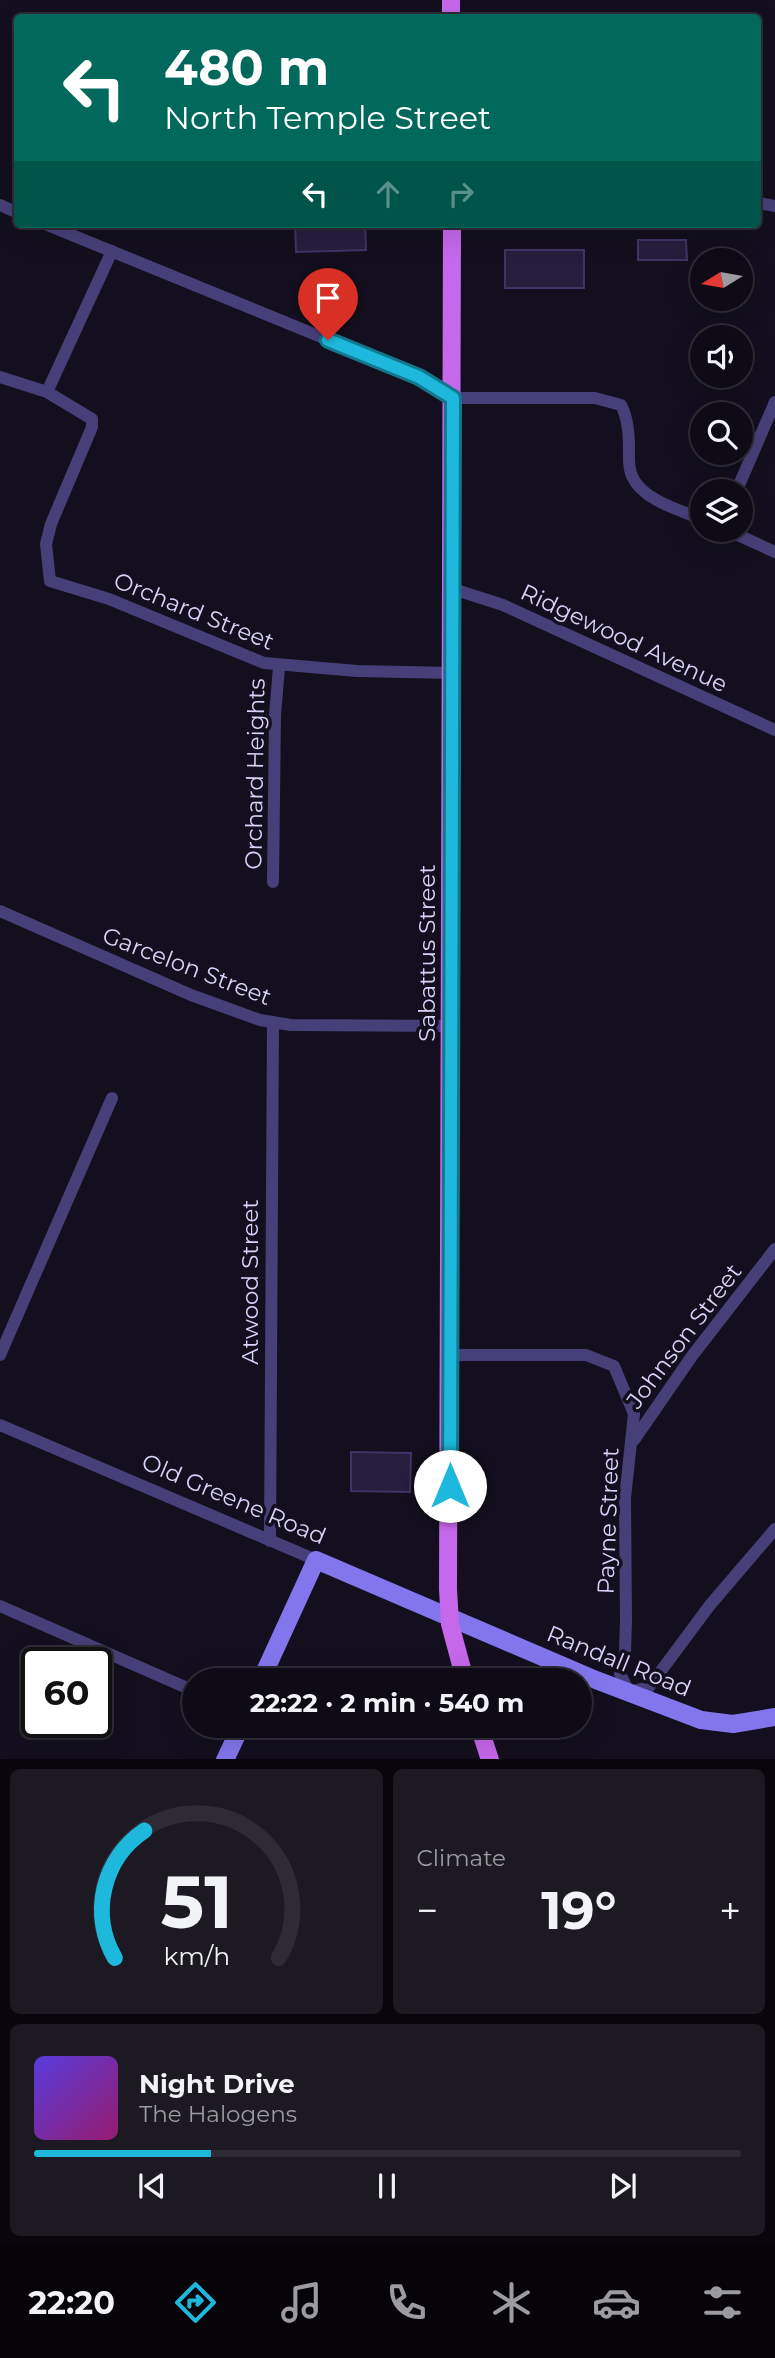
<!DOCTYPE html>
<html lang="en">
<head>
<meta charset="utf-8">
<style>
  :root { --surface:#0e0b16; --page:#1c1923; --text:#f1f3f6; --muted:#9b9ba1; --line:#2e2b35; --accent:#1db8db }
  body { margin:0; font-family:Montserrat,sans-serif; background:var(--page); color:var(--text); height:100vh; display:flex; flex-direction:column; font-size:26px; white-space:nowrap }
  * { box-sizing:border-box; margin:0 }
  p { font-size:23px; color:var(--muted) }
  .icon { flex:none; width:38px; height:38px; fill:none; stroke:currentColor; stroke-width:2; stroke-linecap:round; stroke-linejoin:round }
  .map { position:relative; height:1759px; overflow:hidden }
  .drawer { display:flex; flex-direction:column; gap:10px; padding:10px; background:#08060c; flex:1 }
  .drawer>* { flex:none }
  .guide { position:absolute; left:14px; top:14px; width:747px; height:214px; border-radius:7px; box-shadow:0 7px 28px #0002,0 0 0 2px var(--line); background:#00695c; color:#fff; overflow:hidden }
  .needle { width:46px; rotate:259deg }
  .tools { position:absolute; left:690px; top:248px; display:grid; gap:14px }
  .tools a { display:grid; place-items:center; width:63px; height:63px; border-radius:50%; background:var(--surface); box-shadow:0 7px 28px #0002,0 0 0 2px var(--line); font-size:35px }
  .speed { position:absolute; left:21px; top:1647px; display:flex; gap:14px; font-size:35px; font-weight:700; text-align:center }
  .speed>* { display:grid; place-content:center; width:91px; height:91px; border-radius:50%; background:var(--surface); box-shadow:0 7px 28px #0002,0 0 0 2px var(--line); line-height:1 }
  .speed .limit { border:4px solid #111; border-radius:10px; background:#fff; color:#111 }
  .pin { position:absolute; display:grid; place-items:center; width:60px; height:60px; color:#fff; margin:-72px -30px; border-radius:50% 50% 50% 0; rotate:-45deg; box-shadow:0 0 7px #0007 }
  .pin .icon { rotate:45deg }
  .me { position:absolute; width:77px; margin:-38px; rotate:0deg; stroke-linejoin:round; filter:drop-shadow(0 0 5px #0008) }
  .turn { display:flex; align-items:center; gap:24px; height:147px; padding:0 35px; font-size:32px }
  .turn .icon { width:91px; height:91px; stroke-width:2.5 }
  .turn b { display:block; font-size:49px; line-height:60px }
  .lanes { display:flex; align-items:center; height:66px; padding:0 35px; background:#0003; justify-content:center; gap:35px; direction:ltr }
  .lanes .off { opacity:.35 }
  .big { font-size:52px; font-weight:700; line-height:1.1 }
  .drawer .widget { flex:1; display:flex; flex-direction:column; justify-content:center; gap:10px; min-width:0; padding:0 24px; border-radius:10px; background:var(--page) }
  .drawer .dial { align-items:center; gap:0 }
  .dial svg { height:182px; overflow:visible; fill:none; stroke:var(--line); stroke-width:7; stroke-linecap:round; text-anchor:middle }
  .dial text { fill:var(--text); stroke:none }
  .song { display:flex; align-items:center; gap:21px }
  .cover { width:84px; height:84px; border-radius:10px; background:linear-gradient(135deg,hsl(250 70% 55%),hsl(320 70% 35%)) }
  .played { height:7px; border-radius:4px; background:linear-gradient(90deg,var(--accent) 25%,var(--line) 25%) }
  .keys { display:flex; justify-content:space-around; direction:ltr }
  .heat { display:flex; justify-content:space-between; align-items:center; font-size:38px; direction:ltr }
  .drawer .tiles { flex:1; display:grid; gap:10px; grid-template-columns:1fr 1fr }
  .widget:last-child { grid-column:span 2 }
  .trip { position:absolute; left:182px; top:1668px; width:410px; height:70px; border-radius:35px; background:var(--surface); box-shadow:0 7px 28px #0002,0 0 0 2px var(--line); font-weight:700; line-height:70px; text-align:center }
  .menu { display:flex; height:112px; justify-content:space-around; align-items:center; background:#060409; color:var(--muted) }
  .menu .icon { width:49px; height:49px }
  .menu .active { color:var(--accent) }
  .menu b { font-size:32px; color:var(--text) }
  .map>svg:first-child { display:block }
  .building { fill:#271e3d; stroke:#413366; stroke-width:2 }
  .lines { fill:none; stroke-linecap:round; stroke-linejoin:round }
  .street { stroke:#474078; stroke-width:12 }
  .secondary { stroke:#8376ed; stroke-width:18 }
  .primary { stroke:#c568eb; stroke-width:18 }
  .route-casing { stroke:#13788e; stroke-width:18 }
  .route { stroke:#1db8db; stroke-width:12 }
  .labels { text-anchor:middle; stroke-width:7; stroke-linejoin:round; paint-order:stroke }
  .street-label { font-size:23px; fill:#dad3f9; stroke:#130f1e }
</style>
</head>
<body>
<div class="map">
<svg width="775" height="1760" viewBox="0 0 775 1760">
  <rect width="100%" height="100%" fill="#130f1e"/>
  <g class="building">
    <path d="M 295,224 L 365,224 L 366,250 L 296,252 Z"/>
    <path d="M 638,240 L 686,240 L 687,260 L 638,260 Z"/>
    <rect x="505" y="250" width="79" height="38"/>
    <path d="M 351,1452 L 411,1453 L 410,1492 L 351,1491 Z"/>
  </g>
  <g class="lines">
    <g class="street">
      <path d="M 758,203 L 775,206"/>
      <path d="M 0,205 L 18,213"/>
      <path d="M 45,224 L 419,377 L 453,398 L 595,398 L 621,405 C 628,418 629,433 629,448 C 629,457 628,468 632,476 C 642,500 680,510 702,519"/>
      <path d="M 0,377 L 47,392 L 92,419 L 92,427 L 51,524 L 46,544 L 50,581 L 109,599 L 264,663 L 357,671 L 452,673"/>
      <path d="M 47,392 L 112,251"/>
      <path d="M 736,492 L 775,402"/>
      <path d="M 727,530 L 775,552"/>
      <path d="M 453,589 L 503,605 L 775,730"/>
      <path d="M 273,882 L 275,715 L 279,667"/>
      <path d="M 0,911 L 191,995 L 260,1020 L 291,1025 L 451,1026"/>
      <path d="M 0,1355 L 112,1098"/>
      <path d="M 451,1355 L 586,1355 L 614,1366 L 634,1414 L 625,1498 L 626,1620 L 625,1652 L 620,1674 L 629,1692 L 649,1687 L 710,1605 L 775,1529"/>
      <path d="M 0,1425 L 316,1560"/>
      <path d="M 634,1440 L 692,1356 L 775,1249"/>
      <path d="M 270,1541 L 273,1022"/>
      <path d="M 0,1606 L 194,1691"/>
    </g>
    <g class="secondary">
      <path d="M 261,1680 L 316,1560 L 596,1680 L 701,1720 L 733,1724 L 775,1717"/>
      <path d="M 225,1760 L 241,1726"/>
    </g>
    <g class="primary">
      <path d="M 451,0 L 451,18"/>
      <path d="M 452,224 L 448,1589 L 450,1624 L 465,1680"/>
      <path d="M 479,1726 L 490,1760"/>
    </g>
  </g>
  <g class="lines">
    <defs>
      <path id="route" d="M 328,340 L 419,377 L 453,398 L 450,1486"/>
    </defs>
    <use href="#route" class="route-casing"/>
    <use href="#route" class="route"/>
  </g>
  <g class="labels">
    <g class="street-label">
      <text transform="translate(194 611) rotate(22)" y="8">Orchard Street</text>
      <text transform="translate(624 638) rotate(25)" y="8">Ridgewood Avenue</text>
      <text transform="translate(255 774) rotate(-89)" y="8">Orchard Heights</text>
      <text transform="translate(427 953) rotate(-90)" y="8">Sabattus Street</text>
      <text transform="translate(187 966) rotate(21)" y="8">Garcelon Street</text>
      <text transform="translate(250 1282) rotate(-90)" y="8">Atwood Street</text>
      <text transform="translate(684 1336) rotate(-53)" y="8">Johnson Street</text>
      <text transform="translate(234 1499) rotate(23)" y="8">Old Greene Road</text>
      <text transform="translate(608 1521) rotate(-88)" y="8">Payne Street</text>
      <text transform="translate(619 1661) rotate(22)" y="8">Randall Road</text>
    </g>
  </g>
</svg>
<div class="tools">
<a><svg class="needle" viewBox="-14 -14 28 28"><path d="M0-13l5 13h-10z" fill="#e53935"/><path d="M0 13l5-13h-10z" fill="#9b9ba1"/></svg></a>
<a><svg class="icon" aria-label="sound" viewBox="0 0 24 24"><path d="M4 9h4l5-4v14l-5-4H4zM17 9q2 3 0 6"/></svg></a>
<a><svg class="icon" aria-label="search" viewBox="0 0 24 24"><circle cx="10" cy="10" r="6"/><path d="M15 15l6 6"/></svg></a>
<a><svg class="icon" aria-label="layers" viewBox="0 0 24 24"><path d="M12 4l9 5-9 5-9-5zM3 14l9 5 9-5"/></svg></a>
</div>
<div class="speed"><div class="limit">60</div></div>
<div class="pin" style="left:328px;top:340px;background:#d93025"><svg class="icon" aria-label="arrive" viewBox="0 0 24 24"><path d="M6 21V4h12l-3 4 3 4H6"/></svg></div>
<svg class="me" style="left:450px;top:1486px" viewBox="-20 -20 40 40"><circle r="19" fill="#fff"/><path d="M0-13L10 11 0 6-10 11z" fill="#1db8db"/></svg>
<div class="trip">22:22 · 2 min · 540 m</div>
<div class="guide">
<div class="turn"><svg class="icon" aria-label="left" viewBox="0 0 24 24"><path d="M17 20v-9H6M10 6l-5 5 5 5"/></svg><div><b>480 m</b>North Temple Street</div></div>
<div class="lanes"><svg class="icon" aria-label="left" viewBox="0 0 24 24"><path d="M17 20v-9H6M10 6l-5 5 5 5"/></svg><svg class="icon off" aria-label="ahead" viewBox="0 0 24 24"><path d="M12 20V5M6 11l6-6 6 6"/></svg><svg class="icon off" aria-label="right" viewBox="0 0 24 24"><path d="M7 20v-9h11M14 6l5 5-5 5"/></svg></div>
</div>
</div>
<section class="drawer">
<div class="tiles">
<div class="widget dial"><svg viewBox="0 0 100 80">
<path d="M14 69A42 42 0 1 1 86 69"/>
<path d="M14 69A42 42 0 0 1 27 13" stroke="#1db8db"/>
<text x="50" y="56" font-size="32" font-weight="700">51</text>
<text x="50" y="72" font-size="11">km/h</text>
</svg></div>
<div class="widget"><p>Climate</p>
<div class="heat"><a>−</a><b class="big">19°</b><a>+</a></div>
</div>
<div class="widget">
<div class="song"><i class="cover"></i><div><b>Night Drive</b><p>The Halogens</p></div></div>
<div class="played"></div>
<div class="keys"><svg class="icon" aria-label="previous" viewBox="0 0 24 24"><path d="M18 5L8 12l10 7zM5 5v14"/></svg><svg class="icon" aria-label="pause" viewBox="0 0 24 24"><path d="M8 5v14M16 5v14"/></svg><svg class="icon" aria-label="next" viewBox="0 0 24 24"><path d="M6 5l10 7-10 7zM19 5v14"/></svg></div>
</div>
</div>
</section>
<nav class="menu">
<b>22:20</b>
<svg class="icon active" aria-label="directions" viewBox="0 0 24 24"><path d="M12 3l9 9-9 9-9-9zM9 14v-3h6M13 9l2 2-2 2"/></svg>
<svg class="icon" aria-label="music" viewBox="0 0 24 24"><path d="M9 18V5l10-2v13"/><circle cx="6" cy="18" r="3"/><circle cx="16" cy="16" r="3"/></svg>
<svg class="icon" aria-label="phone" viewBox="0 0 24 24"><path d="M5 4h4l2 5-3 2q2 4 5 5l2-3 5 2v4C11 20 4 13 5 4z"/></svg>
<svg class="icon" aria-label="climate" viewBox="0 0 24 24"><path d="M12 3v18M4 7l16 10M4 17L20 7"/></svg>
<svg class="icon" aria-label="car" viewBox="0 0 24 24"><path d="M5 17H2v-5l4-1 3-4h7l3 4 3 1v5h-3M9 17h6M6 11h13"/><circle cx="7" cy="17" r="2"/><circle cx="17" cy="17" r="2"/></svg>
<svg class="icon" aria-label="filters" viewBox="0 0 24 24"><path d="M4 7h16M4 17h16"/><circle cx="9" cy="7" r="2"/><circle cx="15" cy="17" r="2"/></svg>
</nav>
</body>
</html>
